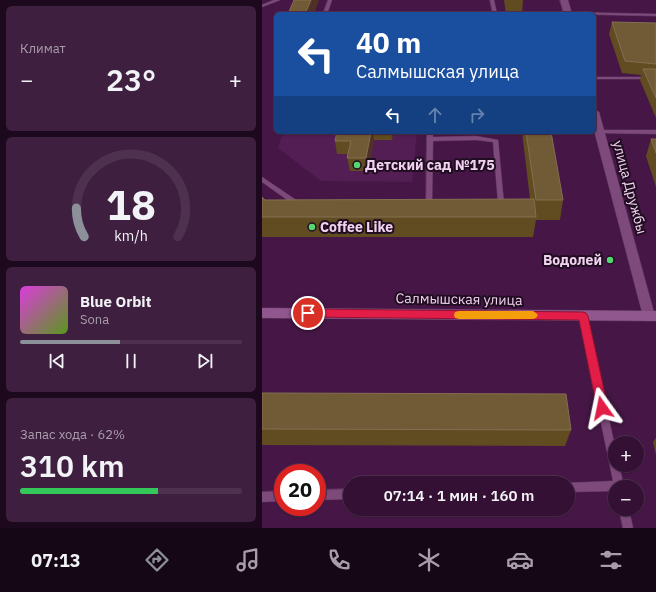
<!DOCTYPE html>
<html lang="ru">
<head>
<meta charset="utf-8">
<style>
  :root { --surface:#341134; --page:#3f1f40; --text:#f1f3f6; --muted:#a99dac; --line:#4e314f; --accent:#8c9099 }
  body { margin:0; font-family:"IBM Plex Sans",sans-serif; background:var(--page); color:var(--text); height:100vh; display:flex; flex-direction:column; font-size:15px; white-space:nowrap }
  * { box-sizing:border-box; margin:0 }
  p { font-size:13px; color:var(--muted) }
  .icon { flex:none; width:22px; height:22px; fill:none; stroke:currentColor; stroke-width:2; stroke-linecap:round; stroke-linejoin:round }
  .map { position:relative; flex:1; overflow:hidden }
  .drawer { display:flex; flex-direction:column; gap:6px; padding:6px; background:#1d091d; width:262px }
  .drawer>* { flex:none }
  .guide { position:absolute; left:12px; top:12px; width:322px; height:122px; border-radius:6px; box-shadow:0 1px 3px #0004,0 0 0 1px var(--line); background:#1a4fa0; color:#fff; overflow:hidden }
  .buttons { position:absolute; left:346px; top:436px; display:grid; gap:8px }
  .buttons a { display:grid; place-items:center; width:36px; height:36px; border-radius:50%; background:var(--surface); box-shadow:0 1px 3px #0004,0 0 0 1px var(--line); font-size:20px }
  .speed { position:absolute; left:12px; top:464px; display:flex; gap:8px; font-size:20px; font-weight:700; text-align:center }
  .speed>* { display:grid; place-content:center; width:52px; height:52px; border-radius:50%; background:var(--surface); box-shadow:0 1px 3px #0004,0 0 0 1px var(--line); line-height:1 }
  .speed .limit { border:6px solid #d22; background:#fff; color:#111 }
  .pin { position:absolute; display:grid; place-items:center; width:34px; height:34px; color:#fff; margin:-17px; border:2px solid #fff; border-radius:50%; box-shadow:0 1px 4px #0007 }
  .me { position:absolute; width:44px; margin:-22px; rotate:348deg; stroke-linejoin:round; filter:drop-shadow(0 0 3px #0008) }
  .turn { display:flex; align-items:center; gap:14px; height:84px; padding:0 16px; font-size:18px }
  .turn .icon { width:52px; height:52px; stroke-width:2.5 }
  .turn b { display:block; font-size:28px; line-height:34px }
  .lanes { display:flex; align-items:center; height:38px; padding:0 16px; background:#0003; justify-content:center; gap:20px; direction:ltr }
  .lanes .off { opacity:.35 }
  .big { font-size:30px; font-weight:600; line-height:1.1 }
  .drawer .card { flex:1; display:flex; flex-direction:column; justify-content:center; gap:6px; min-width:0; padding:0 14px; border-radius:6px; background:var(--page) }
  .drawer .dial { align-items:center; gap:0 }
  .dial svg { height:104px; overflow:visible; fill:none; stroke:var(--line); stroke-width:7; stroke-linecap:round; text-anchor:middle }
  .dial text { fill:var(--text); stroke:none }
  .song { display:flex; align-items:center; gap:12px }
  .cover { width:48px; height:48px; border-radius:6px; background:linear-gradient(135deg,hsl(300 70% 55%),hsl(90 70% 35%)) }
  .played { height:4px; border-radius:2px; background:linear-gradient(90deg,var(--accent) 45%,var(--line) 45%) }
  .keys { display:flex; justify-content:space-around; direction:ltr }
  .heat { display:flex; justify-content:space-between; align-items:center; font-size:22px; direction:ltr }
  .charge { height:6px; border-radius:3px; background:linear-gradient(90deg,#34c759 62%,var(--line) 0) }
  .trip { position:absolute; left:81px; top:476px; width:232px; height:40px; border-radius:20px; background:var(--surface); box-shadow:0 1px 3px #0004,0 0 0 1px var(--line); font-weight:600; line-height:40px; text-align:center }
  .tab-bar { display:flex; height:64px; justify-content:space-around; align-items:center; background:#150715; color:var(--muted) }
  .tab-bar .icon { width:28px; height:28px }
  .tab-bar .current { color:var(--accent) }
  .tab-bar b { font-size:18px; color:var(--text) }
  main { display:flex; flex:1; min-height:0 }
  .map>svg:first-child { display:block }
  .built { fill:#531e53 }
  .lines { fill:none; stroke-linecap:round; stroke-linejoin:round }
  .service-casing { stroke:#5e375e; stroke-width:1 }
  .minor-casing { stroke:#5e375e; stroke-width:1 }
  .secondary-casing { stroke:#5e375e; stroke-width:1 }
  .service { fill:#7d4a7b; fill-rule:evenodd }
  .minor { fill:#7d4a7b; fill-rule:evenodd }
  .secondary { fill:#90568e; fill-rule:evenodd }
  .wall { fill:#604c20 }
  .shaded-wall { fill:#4f3126 }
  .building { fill:#705b36; stroke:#846e53 }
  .route { fill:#e11d48; stroke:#92132f }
  .slow { fill:#f59e0b }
  .poi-dot { fill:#56d671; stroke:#210d21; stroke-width:1.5 }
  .labels { text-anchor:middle; stroke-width:4; stroke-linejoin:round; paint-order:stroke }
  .poi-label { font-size:14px; font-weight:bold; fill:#f1d3ef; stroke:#210d21; text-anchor:start }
  .street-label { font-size:14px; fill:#f1d3ef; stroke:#210d21 }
</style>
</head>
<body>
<main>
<section class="drawer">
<div class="card"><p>Климат</p>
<div class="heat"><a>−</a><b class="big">23°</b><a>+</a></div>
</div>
<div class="card dial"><svg viewBox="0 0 100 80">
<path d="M14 69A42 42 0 1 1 86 69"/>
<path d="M14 69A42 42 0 0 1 8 47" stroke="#8c9099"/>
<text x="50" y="56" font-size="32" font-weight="700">18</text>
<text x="50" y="72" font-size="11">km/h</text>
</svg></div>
<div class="card">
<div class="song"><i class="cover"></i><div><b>Blue Orbit</b><p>Sona</p></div></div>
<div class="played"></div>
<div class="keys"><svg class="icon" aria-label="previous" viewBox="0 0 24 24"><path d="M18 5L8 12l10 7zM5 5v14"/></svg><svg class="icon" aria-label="pause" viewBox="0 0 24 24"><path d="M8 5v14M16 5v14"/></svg><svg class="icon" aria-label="next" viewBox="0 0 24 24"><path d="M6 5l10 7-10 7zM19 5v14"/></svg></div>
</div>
<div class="card"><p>Запас хода · 62%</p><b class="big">310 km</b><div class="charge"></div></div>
</section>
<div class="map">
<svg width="394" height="528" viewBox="0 0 394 528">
  <rect width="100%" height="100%" fill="#461746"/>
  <path class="built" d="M 21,132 L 155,132 L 150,182 L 59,181 L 16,148 Z"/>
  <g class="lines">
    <defs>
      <g id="service">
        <path d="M 12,0 L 18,0 L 0,7 L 0,5 Z"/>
        <path d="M 66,0 L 70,0 L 65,14 L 61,14 Z"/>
        <path d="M 228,0 L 232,0 L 235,14 L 231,14 Z"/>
        <path d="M 304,12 L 394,14 L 394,16 L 304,14 Z"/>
        <rect x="332" y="77" width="62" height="2"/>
        <path d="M 338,130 L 394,130 L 394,134 L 336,133 L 335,132 Z"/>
        <path d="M 165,132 L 171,132 L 171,137 L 214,136 L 236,140 L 242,204 L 241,206 L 236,206 L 233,204 L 236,202 L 231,142 L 214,140 L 171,141 L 170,203 L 169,205 L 165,205 L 164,203 Z"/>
        <path d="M 0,177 L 34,200 L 39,200 L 40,202 L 39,204 L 31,204 L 0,182 Z"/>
        <path d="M 321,313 L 324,314 L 325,316 L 353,447 L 353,465 L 357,465 L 362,486 L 362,487 L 353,487 L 353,491 L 306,492 L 306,483 L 304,483 L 351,481 L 317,316 L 318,314 Z"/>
        <path d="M 88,489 L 88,499 L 55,500 L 55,490 Z"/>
        <path d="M 21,491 L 21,501 L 0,502 L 0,492 Z"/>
        <path d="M 357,509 L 367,509 L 371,528 L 361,528 Z"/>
      </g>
      <g id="minor">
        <path d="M 298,0 L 306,0 L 310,14 L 302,14 Z"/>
        <path d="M 332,109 L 337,112 L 393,316 L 392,320 L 387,321 L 382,320 L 381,316 L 332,130 Z"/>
      </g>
      <path id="secondary" d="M 0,308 L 394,311 L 394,321 L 0,318 Z"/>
    </defs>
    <use href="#service" class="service-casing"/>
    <use href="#minor" class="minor-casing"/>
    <use href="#secondary" class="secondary-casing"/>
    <use href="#service" class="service"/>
    <use href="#minor" class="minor"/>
    <use href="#secondary" class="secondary"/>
  </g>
  <g class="wall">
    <path d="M 242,0 L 261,0 L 260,14 L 244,14 Z"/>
    <path d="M 350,22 L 394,23 L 394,118 L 378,80 L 379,75 L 360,73 L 347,34 Z"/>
    <path d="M 75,132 L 131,132 L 130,140 L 112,140 L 106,171 L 88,171 L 85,158 L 86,154 L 75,154 L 73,141 Z"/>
    <path d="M 260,132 L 289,132 L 301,200 L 298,220 L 274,220 L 271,237 L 0,237 L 0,197 L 3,200 L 268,199 Z"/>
    <path d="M 389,139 L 394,139 L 394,187 L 384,156 Z"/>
    <path d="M 0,393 L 309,430 L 303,446 L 0,445 Z"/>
    <path d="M 394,438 L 394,455 L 391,442 Z"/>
  </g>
  <g class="shaded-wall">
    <path d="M 49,0 L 57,0 L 52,14 L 43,14 Z"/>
    <path d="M 109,132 L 111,132 L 112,140 L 106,171 L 104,158 Z"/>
    <path d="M 129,132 L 131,132 L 130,140 Z"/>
  </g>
  <g class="building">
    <path d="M 32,0 L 49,0 L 43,14 L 26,14 Z"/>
    <path d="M 350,22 L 394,23 L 394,64 L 363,61 Z"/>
    <path d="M 381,69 L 394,69 L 394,98 Z"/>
    <path d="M 75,132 L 109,132 L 104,158 L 85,158 L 89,141 L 73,141 Z"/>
    <path d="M 264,132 L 289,132 L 301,200 L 274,200 Z"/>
    <path d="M 389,139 L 394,139 L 394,153 Z"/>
    <path d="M 0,197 L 3,200 L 272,199 L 274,217 L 0,217 Z"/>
    <path d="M 0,393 L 304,394 L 309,430 L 0,429 Z"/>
  </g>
  <path class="route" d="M 46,309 L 321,312 L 324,313 L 326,316 L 346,408 L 344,412 L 340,414 L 337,412 L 335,408 L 317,320 L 46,317 L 42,316 L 41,313 L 42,311 Z"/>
  <path class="slow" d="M 197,311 L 271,311 L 274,313 L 276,315 L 274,318 L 271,319 L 197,319 L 193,318 L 192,315 L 193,312 Z"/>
  <g class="poi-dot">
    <circle cx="95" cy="165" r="4"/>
    <circle cx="50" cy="227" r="4"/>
    <circle cx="348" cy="260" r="4"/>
  </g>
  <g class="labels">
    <g class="poi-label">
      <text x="103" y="170">Детский сад №175</text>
      <text x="58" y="232">Coffee Like</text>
      <text x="340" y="265" text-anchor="end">Водолей</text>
    </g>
    <g class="street-label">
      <text transform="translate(368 187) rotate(75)" y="5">улица Дружбы</text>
      <text transform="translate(197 299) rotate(1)" y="5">Салмышская улица</text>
    </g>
  </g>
</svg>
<div class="buttons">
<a>+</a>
<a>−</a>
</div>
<div class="speed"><div class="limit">20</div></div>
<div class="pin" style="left:46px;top:313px;background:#d93025"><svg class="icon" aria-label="arrive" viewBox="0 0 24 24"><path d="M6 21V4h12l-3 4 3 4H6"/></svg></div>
<svg class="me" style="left:340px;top:408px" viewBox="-20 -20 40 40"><path d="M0-17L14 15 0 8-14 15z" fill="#e11d48" stroke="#fff" stroke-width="4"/></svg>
<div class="trip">07:14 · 1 мин · 160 m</div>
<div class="guide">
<div class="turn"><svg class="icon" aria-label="left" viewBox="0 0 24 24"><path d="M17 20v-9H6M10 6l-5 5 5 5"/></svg><div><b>40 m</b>Салмышская улица</div></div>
<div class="lanes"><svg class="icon" aria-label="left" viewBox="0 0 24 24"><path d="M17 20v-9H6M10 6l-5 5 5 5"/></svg><svg class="icon off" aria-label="ahead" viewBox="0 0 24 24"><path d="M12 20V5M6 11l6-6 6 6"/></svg><svg class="icon off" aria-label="right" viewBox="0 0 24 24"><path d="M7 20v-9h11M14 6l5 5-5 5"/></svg></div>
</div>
</div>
</main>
<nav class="tab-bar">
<b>07:13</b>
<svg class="icon current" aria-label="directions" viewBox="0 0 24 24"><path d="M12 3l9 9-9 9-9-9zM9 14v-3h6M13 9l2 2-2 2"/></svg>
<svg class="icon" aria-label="music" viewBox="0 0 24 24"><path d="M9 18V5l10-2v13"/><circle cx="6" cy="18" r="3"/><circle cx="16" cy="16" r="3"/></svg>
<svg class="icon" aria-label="phone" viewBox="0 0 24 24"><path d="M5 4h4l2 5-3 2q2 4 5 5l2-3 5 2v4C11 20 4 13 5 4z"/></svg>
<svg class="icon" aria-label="climate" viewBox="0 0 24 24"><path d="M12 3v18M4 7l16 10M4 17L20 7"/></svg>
<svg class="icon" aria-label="car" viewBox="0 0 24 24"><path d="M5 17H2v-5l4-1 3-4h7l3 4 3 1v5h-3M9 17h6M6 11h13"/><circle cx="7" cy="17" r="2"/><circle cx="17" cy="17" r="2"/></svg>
<svg class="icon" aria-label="filters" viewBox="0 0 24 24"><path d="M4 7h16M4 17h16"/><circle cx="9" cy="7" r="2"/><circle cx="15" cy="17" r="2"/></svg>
</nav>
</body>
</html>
